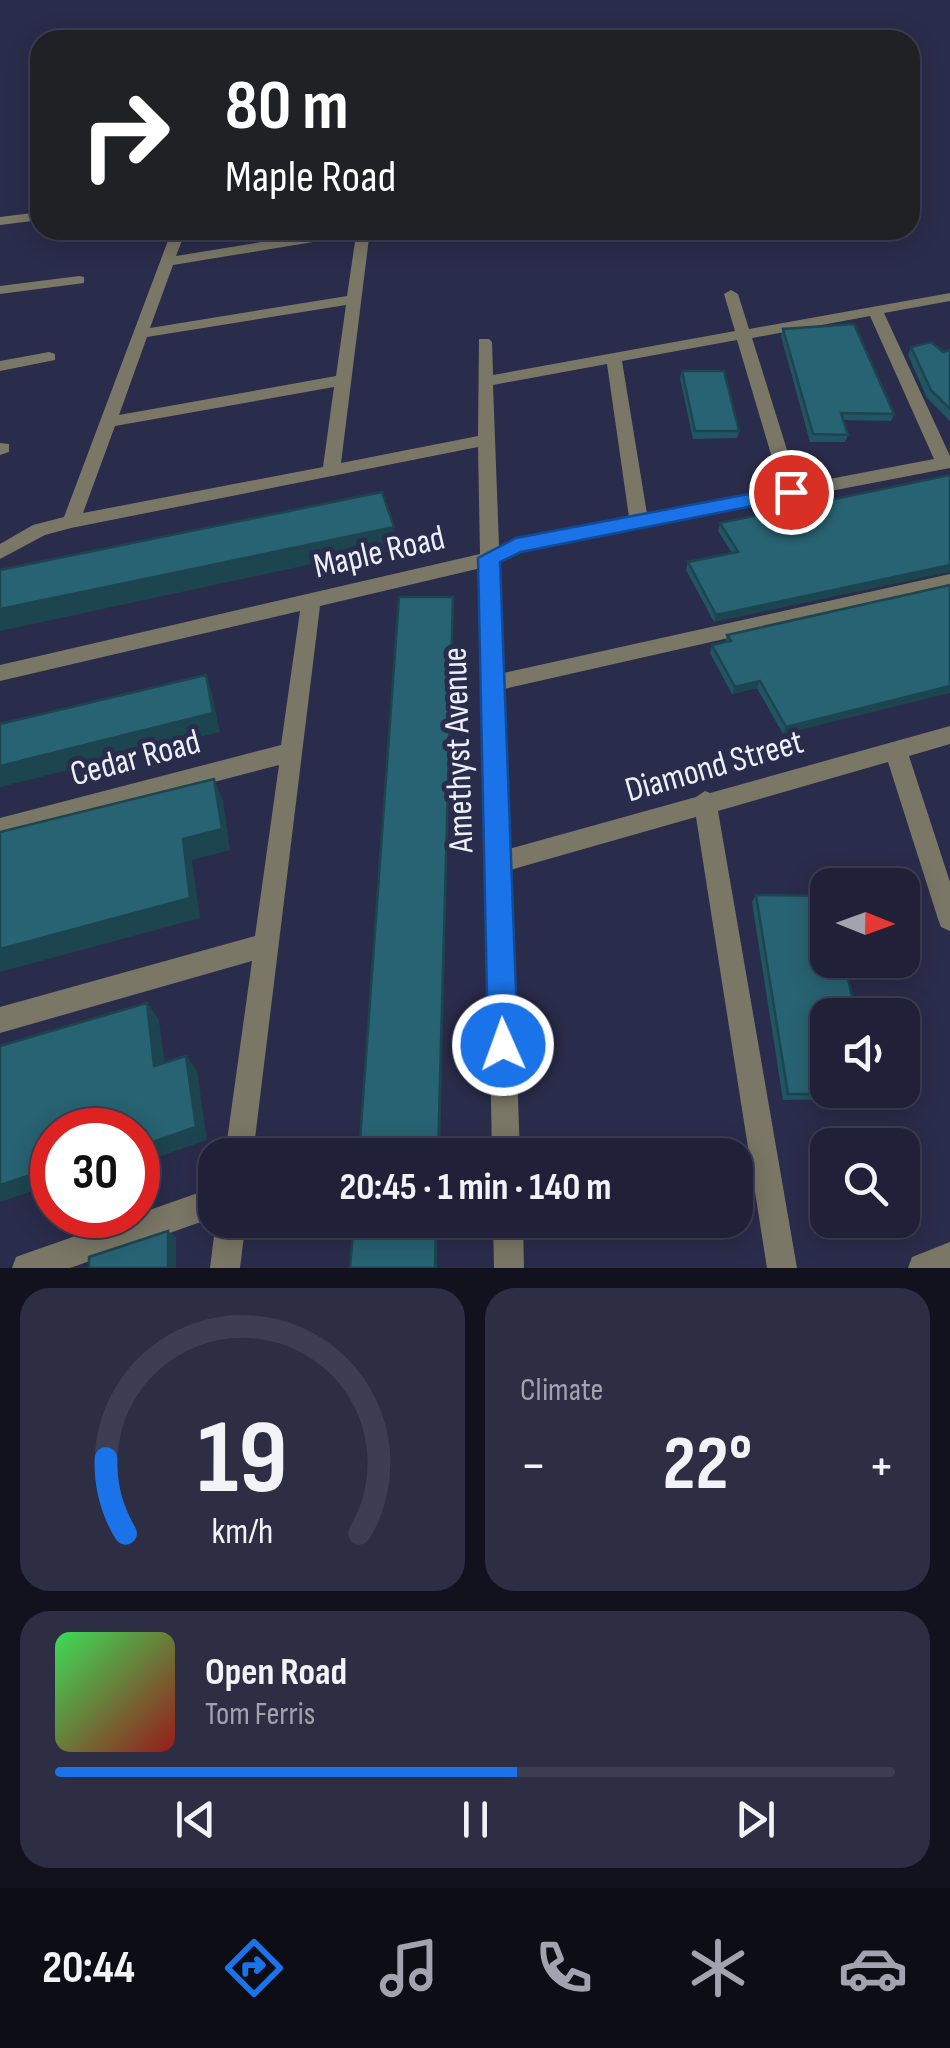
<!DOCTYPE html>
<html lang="en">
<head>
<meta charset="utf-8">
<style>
  :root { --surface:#202138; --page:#2d2e43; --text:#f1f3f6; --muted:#a2a3ae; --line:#3d3e53; --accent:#1a73e8 }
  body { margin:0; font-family:"Sofia Sans Condensed",sans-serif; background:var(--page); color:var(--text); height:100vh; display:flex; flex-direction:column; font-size:38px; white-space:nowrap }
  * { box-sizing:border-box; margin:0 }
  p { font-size:32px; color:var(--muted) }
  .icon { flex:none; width:55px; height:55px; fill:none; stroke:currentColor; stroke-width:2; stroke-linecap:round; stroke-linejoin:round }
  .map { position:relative; height:1268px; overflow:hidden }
  .panel { display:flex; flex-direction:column; gap:20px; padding:20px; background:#12121f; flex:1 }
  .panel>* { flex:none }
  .top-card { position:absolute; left:30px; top:30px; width:890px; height:210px; border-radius:30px; box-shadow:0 5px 25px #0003,0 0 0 2px var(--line); background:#202124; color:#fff; overflow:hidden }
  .needle { width:65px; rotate:91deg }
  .buttons { position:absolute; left:810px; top:868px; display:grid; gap:20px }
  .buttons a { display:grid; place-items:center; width:110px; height:110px; border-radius:20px; background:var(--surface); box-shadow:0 5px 25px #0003,0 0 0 2px var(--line); font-size:50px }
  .speed { position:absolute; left:30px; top:1108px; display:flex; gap:20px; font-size:50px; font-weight:700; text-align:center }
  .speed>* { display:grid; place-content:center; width:130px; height:130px; border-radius:50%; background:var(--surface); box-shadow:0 5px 25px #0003,0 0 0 2px var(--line); line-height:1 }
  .speed .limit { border:15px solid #d22; background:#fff; color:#111 }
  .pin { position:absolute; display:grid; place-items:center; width:85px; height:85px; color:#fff; margin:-42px; border:5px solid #fff; border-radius:50%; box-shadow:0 2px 10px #0007 }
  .me { position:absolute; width:110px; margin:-55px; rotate:358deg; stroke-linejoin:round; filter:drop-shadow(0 0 8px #0008) }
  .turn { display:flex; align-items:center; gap:35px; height:210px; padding:0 30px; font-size:45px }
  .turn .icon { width:130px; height:130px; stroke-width:2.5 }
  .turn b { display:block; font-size:70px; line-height:85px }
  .big { font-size:75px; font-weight:700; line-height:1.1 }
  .panel .card { flex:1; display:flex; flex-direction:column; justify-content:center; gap:15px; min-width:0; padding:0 35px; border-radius:30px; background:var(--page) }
  .panel .dial { align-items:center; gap:0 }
  .dial svg { height:260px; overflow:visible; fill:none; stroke:var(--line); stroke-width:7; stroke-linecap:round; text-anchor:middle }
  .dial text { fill:var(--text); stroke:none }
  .song { display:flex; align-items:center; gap:30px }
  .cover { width:120px; height:120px; border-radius:15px; background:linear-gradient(135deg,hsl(130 70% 55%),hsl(0 70% 35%)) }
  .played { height:10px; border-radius:5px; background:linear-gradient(90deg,var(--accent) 55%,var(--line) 55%) }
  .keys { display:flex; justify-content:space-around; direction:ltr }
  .heat { display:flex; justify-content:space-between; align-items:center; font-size:55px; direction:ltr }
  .panel .tiles { flex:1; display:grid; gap:20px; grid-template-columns:1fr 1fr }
  .card:last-child { grid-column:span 2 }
  .trip { position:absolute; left:198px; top:1138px; width:555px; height:100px; border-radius:30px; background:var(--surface); box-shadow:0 5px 25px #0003,0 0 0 2px var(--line); font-weight:700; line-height:100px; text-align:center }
  .tabs { display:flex; height:160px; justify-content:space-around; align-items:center; background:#0d0d16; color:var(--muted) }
  .tabs .icon { width:70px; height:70px }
  .tabs .on { color:var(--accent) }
  .tabs b { font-size:45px; color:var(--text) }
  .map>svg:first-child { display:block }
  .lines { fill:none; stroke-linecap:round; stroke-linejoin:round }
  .street { fill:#7a7766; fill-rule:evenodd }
  .wall { fill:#225563 }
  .shaded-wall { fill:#1c4550 }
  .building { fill:#286373; stroke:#1c4550; stroke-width:2.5 }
  .route { fill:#1a73e8; stroke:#114b97; stroke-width:2.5 }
  .labels { text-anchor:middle; stroke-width:10; stroke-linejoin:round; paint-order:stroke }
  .street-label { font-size:35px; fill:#edeffc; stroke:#2a2c4b }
</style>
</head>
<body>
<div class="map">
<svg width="950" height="1268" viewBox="0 0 950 1268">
  <rect width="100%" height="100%" fill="#2a2c4b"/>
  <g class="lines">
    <g class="street">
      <path d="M 40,212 L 40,220 L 0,225 L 0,217 Z"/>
      <path d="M 172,230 L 186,230 L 176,256 L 335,230 L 370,230 L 341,463 L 478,436 L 479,339 L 489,339 L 492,342 L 493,375 L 735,331 L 724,294 L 731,290 L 738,294 L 749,329 L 950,293 L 950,301 L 884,313 L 950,456 L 950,468 L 520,551 L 499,562 L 503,673 L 950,574 L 950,588 L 504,689 L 509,849 L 696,797 L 705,791 L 710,793 L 950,726 L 950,744 L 909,756 L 950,882 L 950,931 L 941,927 L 938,919 L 888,762 L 718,811 L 797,1268 L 767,1268 L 696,817 L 510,870 L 520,1155 L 492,1155 L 481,568 L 320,606 L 253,1155 L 225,1155 L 252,961 L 0,1033 L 0,1007 L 255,936 L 279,765 L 0,838 L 0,818 L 281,745 L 300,611 L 0,681 L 0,665 L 480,554 L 478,447 L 71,528 L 45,535 L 0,559 L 0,544 L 33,525 L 64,517 ZM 356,235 L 347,296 L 150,328 L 173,265 ZM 346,305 L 336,376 L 119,415 L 147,337 ZM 870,316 L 934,459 L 798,485 L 752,338 ZM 737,340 L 781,488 L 647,514 L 622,361 ZM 607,364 L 629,517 L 516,538 L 499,546 L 493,385 ZM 334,387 L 323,467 L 83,513 L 115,426 Z"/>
      <path d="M 79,276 L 84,277 L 84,283 L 0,294 L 0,286 Z"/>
      <path d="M 49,352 L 55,354 L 55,360 L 0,371 L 0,361 Z"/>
      <path d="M 0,443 L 9,444 L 9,452 L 0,455 Z"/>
      <path d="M 215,1187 L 215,1217 L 70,1268 L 12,1268 L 16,1257 L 27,1253 Z"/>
      <path d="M 216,1220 L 246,1220 L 240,1268 L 210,1268 Z"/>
      <path d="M 493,1220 L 523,1220 L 524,1268 L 494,1268 Z"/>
      <path d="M 950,1242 L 950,1268 L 908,1268 L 912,1257 Z"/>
    </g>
  </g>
  <g class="wall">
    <path d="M 783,329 L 894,414 L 891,421 L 844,420 L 848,435 L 845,442 L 810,442 L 781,336 Z"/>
    <path d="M 911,347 L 943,352 L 950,350 L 950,421 L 927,398 L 908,355 Z"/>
    <path d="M 682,371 L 739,431 L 737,438 L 693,439 L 680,378 Z"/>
    <path d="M 950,475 L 714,622 L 686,570 L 688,562 L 732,553 L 718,531 L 720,523 Z"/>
    <path d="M 950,585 L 783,734 L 757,688 L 732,694 L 710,653 L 712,645 L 725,642 L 727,635 Z"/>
    <path d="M 756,895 L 874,1094 L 868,1099 L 783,1100 L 752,902 Z"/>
  </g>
  <g class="shaded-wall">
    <path d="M 394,527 L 396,546 L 0,631 L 0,609 Z"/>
    <path d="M 950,565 L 950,572 L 714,622 L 716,615 Z"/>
    <path d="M 453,597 L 440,1155 L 438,1155 Z"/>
    <path d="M 206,675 L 212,694 L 220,732 L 0,787 L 0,766 Z"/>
    <path d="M 760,681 L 757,688 L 732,694 L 735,687 Z"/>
    <path d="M 950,686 L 950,693 L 783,734 L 786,727 Z"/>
    <path d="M 214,779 L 223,801 L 230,850 L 192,860 L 200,918 L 0,972 L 0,949 L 183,839 Z"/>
    <path d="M 147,1003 L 159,1020 L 167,1081 L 154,1066 Z"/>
    <path d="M 186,1056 L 197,1071 L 207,1140 L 138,1164 L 138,1147 Z"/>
    <path d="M 52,1168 L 52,1185 L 0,1202 L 0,1185 Z"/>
    <path d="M 436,1220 L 438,1220 L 437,1268 L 435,1268 Z"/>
    <path d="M 168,1231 L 176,1237 L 176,1268 L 168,1268 Z"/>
  </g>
  <g class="building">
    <path d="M 854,324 L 894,414 L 841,413 L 848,435 L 813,434 L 783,329 Z"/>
    <path d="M 931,342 L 943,352 L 950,350 L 950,409 L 931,390 L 911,347 Z"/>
    <path d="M 682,371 L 724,371 L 739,431 L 695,431 Z"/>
    <path d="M 950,475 L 950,565 L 716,615 L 688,562 L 738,552 L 720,523 Z"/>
    <path d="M 382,492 L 394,527 L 0,609 L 0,570 Z"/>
    <path d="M 950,585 L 950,686 L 786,727 L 760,681 L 735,687 L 712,645 L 731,641 L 727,635 Z"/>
    <path d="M 399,597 L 453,597 L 438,1155 L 359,1155 Z"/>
    <path d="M 206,675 L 213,713 L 0,766 L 0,724 Z"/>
    <path d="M 214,779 L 222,829 L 183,839 L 190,898 L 0,949 L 0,832 Z"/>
    <path d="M 756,895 L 828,896 L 828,960 L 844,960 L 856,1015 L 828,1015 L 828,1090 L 873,1090 L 874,1094 L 788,1094 Z"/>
    <path d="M 147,1003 L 154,1066 L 186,1056 L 196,1127 L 138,1147 L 138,1130 L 52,1130 L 52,1168 L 0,1185 L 0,1046 Z"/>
    <path d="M 354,1220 L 436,1220 L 435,1268 L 350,1268 Z"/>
    <path d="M 168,1231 L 168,1268 L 89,1268 L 89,1257 Z"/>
  </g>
  <path class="route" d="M 791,486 L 801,492 L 798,497 L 521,552 L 500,562 L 518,1045 L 513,1056 L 503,1060 L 492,1056 L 488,1045 L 478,558 L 516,538 Z"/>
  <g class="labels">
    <g class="street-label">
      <text transform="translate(379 551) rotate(-13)" y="12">Maple Road</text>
      <text transform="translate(457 750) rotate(-92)" y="12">Amethyst Avenue</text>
      <text transform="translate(135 757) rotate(-15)" y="12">Cedar Road</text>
      <text transform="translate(714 765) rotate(-16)" y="12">Diamond Street</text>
    </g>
  </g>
</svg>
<div class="buttons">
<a><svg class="needle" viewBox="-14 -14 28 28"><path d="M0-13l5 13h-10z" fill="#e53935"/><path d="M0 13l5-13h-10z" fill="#a2a3ae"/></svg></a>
<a><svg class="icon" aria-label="sound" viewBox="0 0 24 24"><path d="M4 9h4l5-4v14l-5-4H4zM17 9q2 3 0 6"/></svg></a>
<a><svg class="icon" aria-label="search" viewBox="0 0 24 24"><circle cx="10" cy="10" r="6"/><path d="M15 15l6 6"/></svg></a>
</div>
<div class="speed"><div class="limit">30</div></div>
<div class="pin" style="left:791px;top:492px;background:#d93025"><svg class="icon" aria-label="arrive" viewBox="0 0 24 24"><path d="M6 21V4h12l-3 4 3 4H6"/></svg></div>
<svg class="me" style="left:503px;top:1045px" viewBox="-20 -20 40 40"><circle r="17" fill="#1a73e8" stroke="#fff" stroke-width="3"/><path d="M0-11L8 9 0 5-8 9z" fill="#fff"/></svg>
<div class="trip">20:45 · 1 min · 140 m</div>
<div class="top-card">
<div class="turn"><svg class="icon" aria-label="right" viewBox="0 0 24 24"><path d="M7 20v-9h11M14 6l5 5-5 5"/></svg><div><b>80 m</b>Maple Road</div></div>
</div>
</div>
<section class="panel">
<div class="tiles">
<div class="card dial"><svg viewBox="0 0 100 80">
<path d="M14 69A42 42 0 1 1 86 69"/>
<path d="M14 69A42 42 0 0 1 8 46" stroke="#1a73e8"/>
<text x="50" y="56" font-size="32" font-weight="700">19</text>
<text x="50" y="72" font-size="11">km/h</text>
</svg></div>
<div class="card"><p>Climate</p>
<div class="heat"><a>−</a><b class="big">22°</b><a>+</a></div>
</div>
<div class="card">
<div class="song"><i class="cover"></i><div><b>Open Road</b><p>Tom Ferris</p></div></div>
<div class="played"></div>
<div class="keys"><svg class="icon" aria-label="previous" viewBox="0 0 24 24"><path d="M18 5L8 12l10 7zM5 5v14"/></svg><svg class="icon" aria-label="pause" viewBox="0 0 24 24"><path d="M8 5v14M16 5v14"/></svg><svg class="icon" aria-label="next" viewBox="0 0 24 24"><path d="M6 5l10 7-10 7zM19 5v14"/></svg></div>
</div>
</div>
</section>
<nav class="tabs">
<b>20:44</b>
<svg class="icon on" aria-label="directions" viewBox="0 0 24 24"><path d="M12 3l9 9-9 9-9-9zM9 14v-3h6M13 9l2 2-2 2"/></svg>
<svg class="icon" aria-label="music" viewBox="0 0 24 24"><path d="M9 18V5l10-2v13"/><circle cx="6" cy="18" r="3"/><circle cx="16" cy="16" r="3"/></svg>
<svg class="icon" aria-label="phone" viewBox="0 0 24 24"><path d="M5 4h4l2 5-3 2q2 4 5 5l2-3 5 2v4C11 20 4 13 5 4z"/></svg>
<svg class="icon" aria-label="climate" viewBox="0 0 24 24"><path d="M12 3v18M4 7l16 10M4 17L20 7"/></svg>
<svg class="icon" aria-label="car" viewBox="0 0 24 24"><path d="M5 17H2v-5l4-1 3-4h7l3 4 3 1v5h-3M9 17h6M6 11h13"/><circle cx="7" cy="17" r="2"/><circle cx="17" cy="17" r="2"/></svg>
</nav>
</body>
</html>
